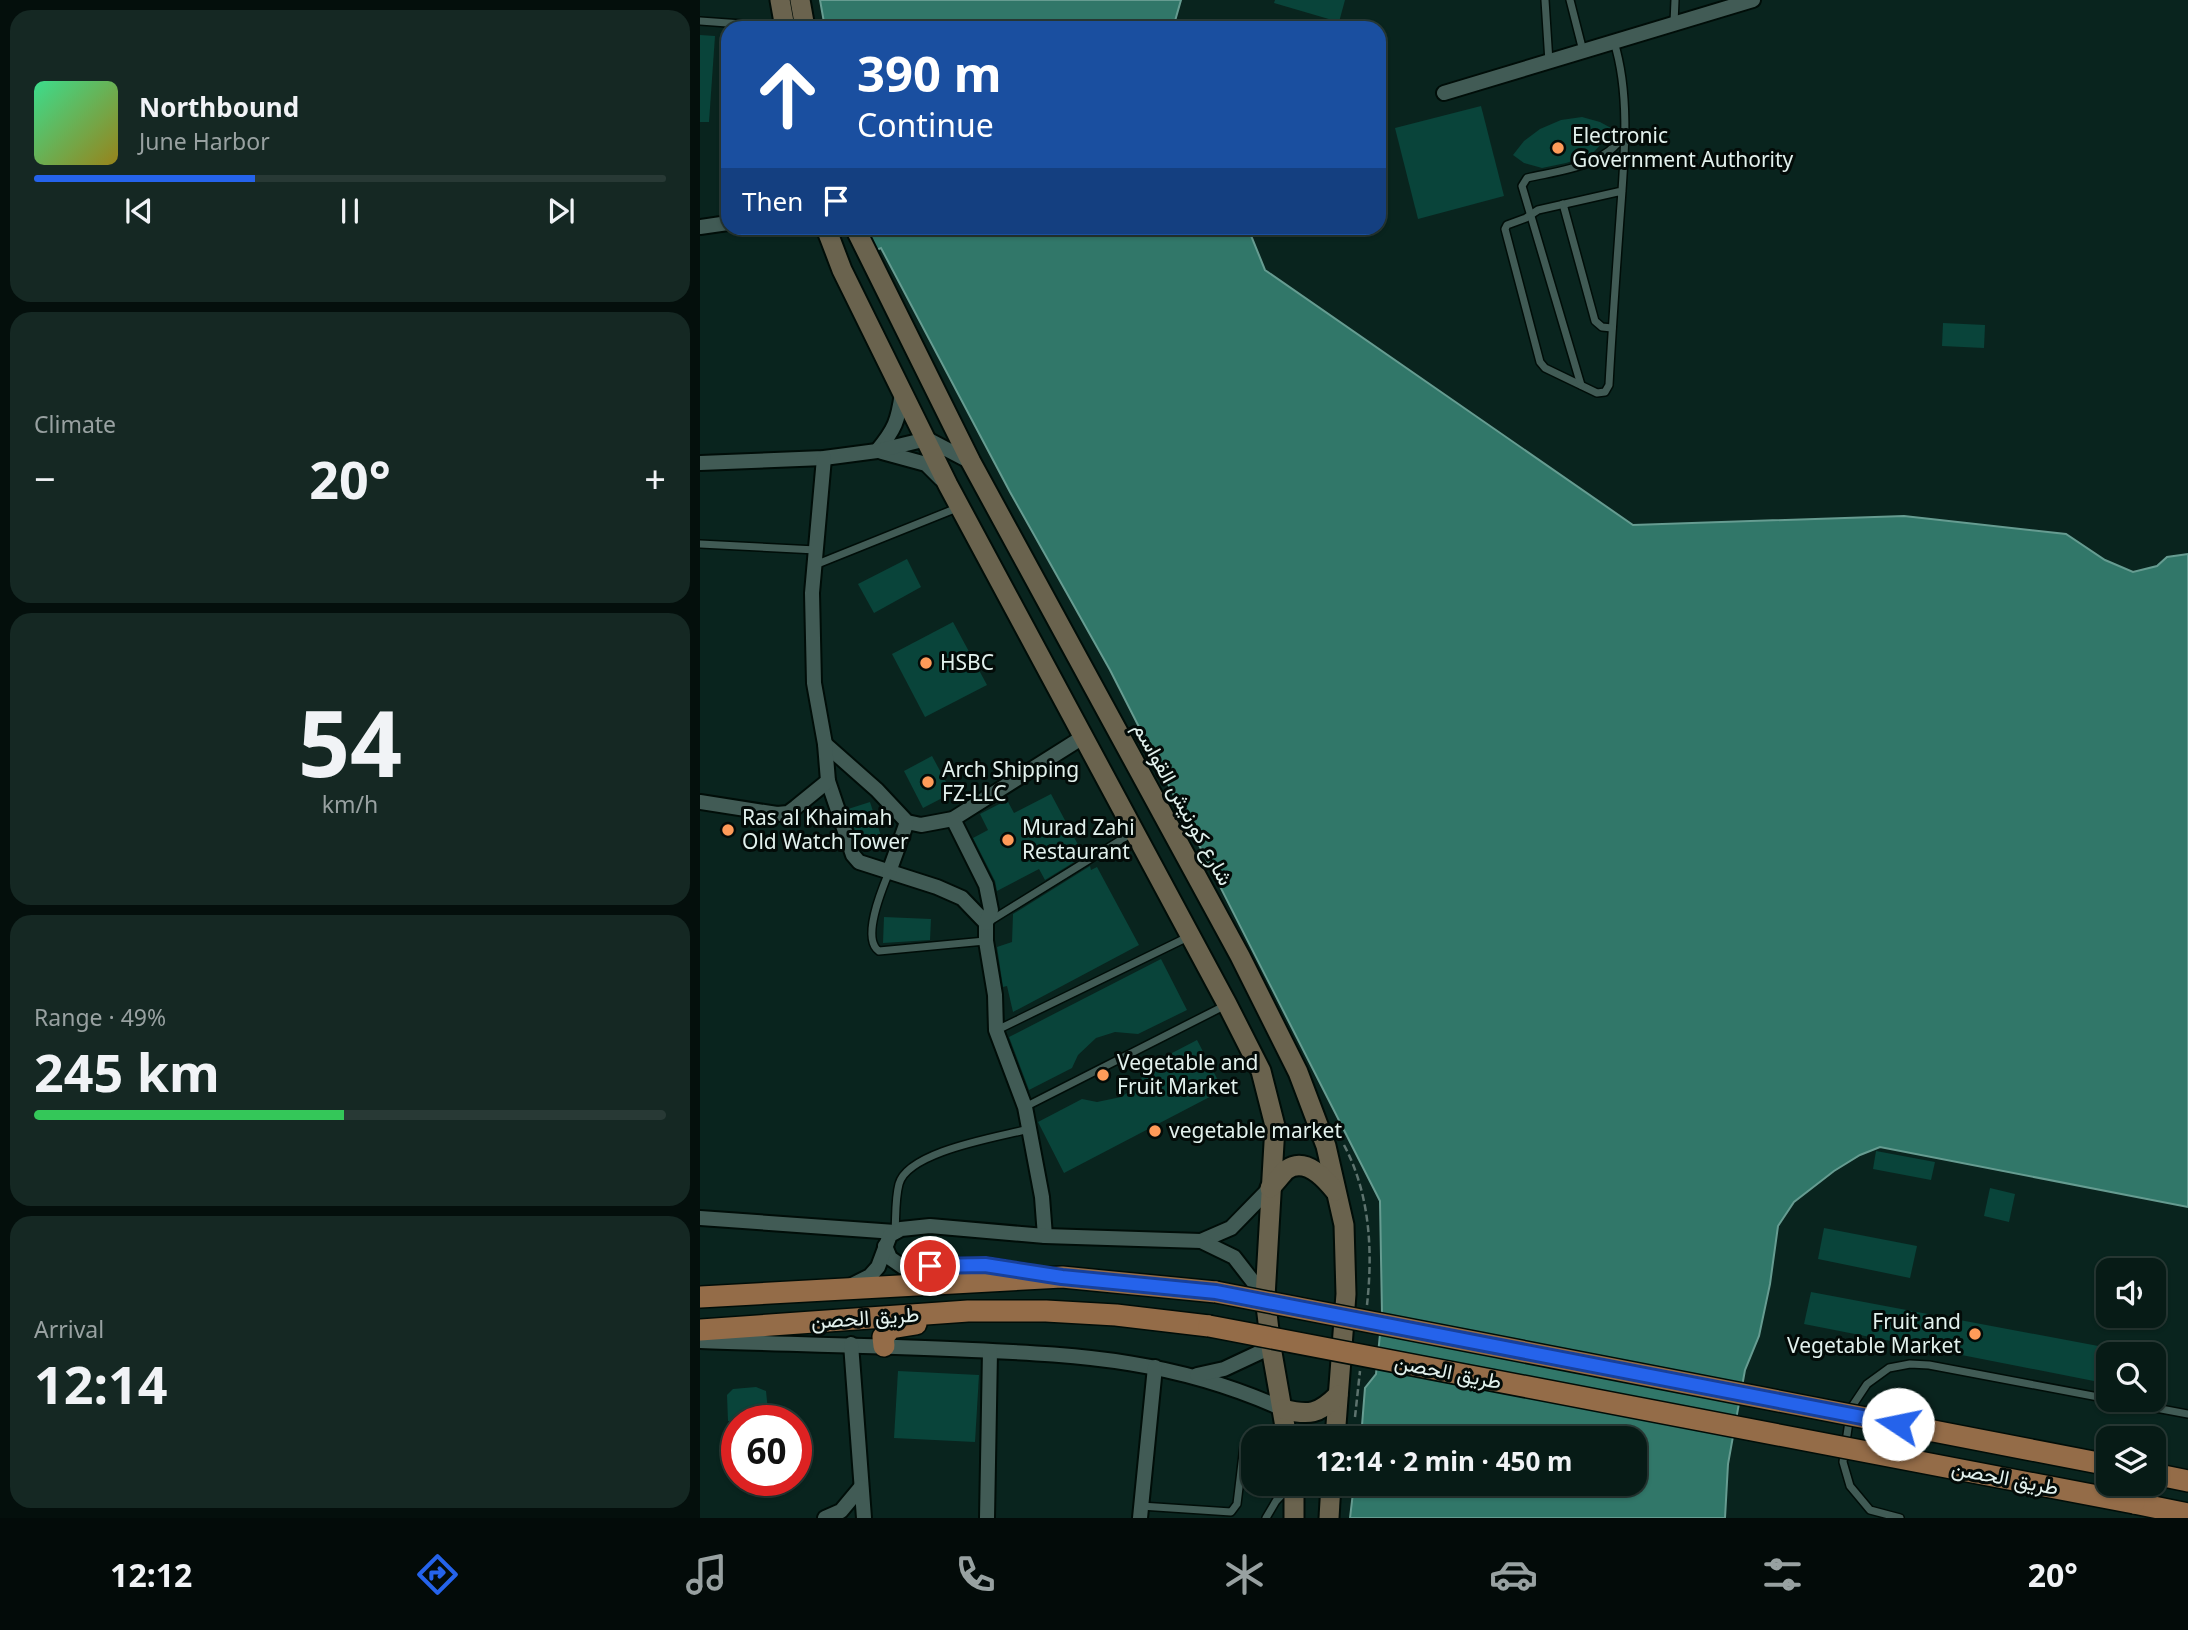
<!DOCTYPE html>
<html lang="en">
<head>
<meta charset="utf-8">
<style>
  :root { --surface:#071b16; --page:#152823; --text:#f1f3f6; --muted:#98a1a1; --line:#283935; --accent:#2563eb }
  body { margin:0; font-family:"Noto Sans",Vazirmatn,sans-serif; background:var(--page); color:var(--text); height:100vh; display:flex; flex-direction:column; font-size:26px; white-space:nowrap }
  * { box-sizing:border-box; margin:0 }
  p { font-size:23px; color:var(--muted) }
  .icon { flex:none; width:38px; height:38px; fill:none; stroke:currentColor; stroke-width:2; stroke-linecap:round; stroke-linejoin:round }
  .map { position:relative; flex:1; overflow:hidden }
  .details { display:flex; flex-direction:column; gap:10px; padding:10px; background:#040f0c; width:700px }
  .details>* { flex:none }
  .hud { position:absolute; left:21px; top:21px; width:665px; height:214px; border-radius:21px; box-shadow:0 2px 5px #0004,0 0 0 2px var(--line); background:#1a4fa0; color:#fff; overflow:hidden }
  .controls { position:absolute; left:1396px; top:1258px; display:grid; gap:14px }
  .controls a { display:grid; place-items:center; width:70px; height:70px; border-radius:14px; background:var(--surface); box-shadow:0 2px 5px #0004,0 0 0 2px var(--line); font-size:35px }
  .speed { position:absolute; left:21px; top:1405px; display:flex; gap:14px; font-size:35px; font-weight:700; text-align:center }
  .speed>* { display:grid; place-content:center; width:91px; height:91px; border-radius:50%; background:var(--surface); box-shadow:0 2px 5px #0004,0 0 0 2px var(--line); line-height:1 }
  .speed .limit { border:10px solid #d22; background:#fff; color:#111 }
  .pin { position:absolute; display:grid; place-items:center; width:60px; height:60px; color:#fff; margin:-30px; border:4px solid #fff; border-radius:50%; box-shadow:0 2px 7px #0007 }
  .me { position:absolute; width:77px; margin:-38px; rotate:281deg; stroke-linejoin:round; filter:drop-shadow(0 0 5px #0008) }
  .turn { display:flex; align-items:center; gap:24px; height:147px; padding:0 21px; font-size:32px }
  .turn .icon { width:91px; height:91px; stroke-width:2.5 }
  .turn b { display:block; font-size:49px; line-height:60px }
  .then { display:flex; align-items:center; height:66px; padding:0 21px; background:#0003; gap:14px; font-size:26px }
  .big { font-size:52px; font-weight:700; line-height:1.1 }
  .details .widget { flex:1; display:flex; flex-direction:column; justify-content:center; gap:10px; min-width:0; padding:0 24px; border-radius:21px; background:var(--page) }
  .details .dial { align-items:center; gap:0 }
  .dial b { font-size:91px; line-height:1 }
  .song { display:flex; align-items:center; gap:21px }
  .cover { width:84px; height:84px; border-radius:10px; background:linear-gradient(135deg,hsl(150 70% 55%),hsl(50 70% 35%)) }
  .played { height:7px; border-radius:4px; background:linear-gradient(90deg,var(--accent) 35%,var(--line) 35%) }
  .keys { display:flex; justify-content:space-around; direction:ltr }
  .heat { display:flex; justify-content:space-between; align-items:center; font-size:38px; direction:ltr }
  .charge { height:10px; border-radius:5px; background:linear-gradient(90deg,#34c759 49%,var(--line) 0) }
  .trip { position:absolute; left:541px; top:1426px; width:406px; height:70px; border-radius:21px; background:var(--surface); box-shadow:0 2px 5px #0004,0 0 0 2px var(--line); font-weight:700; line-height:70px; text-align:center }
  .tab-bar { display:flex; height:112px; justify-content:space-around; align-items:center; background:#030b09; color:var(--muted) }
  .tab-bar .icon { width:49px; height:49px }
  .tab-bar .on { color:var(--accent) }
  .tab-bar b { font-size:32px; color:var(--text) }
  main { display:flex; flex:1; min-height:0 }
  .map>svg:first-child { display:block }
  .water { fill:#317769; stroke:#669c91; stroke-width:2 }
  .building { fill:#09443a }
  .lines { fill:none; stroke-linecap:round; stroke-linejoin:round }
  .lane-casing { stroke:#000d08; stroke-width:10 }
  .street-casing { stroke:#000d08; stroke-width:18 }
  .secondary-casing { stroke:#000d08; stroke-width:23 }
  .primary-casing { stroke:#000d08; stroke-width:24 }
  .path { stroke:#5d736e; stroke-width:2.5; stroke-dasharray:7 3.5; stroke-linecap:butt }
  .lane { stroke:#415b55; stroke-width:7 }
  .street { stroke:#415b55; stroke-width:14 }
  .secondary { stroke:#6a634e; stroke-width:19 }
  .primary { stroke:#946c48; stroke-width:21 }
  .primary-bridge-casing { stroke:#000d08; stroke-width:24; stroke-linecap:butt }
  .primary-bridge { stroke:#946c48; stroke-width:21 }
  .route-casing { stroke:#184099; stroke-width:18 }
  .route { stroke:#2563eb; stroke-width:12 }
  .poi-dot { fill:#fe9b59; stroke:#030b08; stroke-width:2.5 }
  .labels { text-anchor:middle; stroke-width:6; stroke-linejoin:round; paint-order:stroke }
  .poi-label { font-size:21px; fill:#e2f1ed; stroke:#030b08; text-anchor:start }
  .street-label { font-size:21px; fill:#e2f1ed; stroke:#030b08 }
</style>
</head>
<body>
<main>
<section class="details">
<div class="widget">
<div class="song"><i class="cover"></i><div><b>Northbound</b><p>June Harbor</p></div></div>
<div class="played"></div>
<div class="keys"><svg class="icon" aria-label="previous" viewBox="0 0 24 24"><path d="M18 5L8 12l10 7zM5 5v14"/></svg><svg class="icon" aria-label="pause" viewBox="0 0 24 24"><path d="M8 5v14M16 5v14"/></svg><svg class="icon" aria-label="next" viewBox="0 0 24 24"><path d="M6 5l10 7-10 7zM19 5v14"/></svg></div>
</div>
<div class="widget"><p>Climate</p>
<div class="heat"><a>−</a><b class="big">20°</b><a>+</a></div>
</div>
<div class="widget dial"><b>54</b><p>km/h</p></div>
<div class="widget"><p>Range · 49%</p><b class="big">245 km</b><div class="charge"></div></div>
<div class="widget"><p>Arrival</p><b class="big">12:14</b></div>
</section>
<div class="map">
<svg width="1488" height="1518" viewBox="0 0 1488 1518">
  <rect width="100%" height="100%" fill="#09241e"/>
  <g class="water">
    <path d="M 120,0 L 481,0 L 473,28 L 125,28 Z"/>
    <path d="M 166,228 L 548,228 L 565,270 L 933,525 L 1204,516 L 1366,534 L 1405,560 L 1433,572 L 1457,566 L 1467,557 L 1488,554 L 1488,1207 L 1180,1147 L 1160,1155 L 1134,1171 L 1094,1202 L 1078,1226 L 1070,1284 L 1059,1336 L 1045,1370 L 1028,1464 L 1025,1518 L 650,1518 L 654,1484 L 934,1484 L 934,1438 L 661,1438 L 665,1388 L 676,1374 L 682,1314 L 680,1201 L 410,670 L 310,492 L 181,248 L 174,251 Z"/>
  </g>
  <g class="building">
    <path d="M 575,0 L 645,0 L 639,22 L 574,3 Z"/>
    <path d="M 0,35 L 15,36 L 9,122 L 0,122 Z"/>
    <path d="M 781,106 L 804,196 L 718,219 L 695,128 Z"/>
    <path d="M 882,117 L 900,122 L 911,128 L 904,141 L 891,155 L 866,163 L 842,168 L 824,163 L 813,155 L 824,141 L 840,129 L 861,120 Z"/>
    <path d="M 1243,323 L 1285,325 L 1284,348 L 1242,346 Z"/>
    <path d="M 207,559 L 221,587 L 174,613 L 158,584 Z"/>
    <path d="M 253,622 L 287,685 L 225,717 L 192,654 Z"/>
    <path d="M 232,756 L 252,793 L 223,808 L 204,771 Z"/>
    <path d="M 351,794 L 384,856 L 345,880 L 339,869 L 297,891 L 295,881 L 273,838 L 288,830 L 280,814 L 307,800 L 314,813 Z"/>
    <path d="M 170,802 L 182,839 L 160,846 L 148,809 Z"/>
    <circle cx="28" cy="830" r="8"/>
    <path d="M 390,866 L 391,870 L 397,867 L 439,945 L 313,1012 L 307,986 L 303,987 L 297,947 L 312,942 L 313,914 Z"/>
    <path d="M 184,917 L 231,919 L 230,940 L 183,943 Z"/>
    <path d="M 461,959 L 487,1010 L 438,1034 L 415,1032 L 396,1038 L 378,1055 L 372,1068 L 329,1090 L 309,1037 Z"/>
    <path d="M 497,1040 L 523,1090 L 364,1173 L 338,1122 L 382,1099 L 397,1102 L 421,1097 L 437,1086 L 449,1065 Z"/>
    <path d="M 1176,1151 L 1235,1162 L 1231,1180 L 1173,1169 Z"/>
    <path d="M 1290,1188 L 1315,1194 L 1309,1222 L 1284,1216 Z"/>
    <path d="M 1124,1228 L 1217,1246 L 1210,1278 L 1118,1259 Z"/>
    <path d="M 1111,1292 L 1409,1348 L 1409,1384 L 1104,1324 Z"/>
    <path d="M 198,1371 L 279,1375 L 275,1442 L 194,1438 Z"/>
    <path d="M 56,1387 L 66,1391 L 69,1421 L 28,1421 L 27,1395 L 33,1389 Z"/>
  </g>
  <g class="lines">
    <defs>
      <g id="lane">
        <path d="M 845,0 L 849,62"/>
        <path d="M 870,0 L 883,51"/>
        <path d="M 0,21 L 83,27"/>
        <path d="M 974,23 L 975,0"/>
        <path d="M 914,42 C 931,96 924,162 920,218 C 916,274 912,329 909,385 L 905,392 L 897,393 L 845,368 L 840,362 L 805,229 L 807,225 L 826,218 L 838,210 L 922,191"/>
        <path d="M 863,204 L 895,321 L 902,327 L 912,328"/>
        <path d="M 881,385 L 822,186 L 827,178 C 862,170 903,167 924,135"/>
        <path d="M 0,544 L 116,550"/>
        <path d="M 115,565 L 257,508"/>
        <path d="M 189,872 C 182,889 161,939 179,951 L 285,941"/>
        <path d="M 290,921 L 432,833"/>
        <path d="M 297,1030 L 488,937"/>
        <path d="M 325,1107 L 526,1005"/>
        <path d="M 195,1232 C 196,1217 195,1199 199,1184 C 208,1151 299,1137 329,1129"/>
        <path d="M 1413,1400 L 1488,1414"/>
        <path d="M 441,1506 L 531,1512 L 537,1504 L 544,1446"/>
        <path d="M 566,1518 L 576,1501 L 589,1487"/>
        <path d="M 1200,1518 L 1170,1510 L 1150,1486 L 1143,1462 L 1151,1408 L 1167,1384 L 1189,1368 L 1210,1364 L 1229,1365 L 1409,1399"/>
      </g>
      <g id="street">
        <path d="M 744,93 L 1053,0"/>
        <path d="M 0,227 L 28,223"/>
        <path d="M 177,451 C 195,429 198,421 202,393"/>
        <path d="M 182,452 L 226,464 L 241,479"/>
        <path d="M 0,463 L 124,458 L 177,451 L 227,439 L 271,462"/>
        <path d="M 125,744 L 177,790 L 207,822 L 221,825 L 253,819 L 383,737"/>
        <path d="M 128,781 L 153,855 L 159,862 L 237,887 L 262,898 L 286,923 L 286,941 L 295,995 L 296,1030 L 325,1107 L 342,1197 L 345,1236"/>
        <path d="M 0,802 L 77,814 L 88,813 L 96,807 L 128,781 L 125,744 L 114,683 L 112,593 L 124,458"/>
        <path d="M 253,819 L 286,885 L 291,910 L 286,923"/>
        <path d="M 189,872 L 207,822"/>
        <path d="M 0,1218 L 195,1232"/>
        <path d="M 501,1241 L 531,1228 L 570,1188"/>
        <path d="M 185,1246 L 190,1258 L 203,1267 L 285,1265 L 329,1272"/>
        <path d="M 152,1285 L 170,1276 L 178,1267 L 190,1235 L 201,1229 L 230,1226 L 345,1236 L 501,1241 L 534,1257 L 565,1297"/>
        <path d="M 0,1341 C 91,1344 181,1346 272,1350 C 385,1355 477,1361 583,1409"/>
        <path d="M 151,1344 L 164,1518"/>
        <path d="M 497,1375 L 524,1369 L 571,1347"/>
        <path d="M 125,1518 L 141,1511 L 161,1487"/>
        <path d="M 287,1518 L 290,1351"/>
        <path d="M 440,1518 L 455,1367"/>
      </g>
      <g id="secondary">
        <path d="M 80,0 L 85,28"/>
        <path d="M 100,0 L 105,28"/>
        <path d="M 126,228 L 142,270 L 248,485 L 527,1004 L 561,1071 L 575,1126 L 565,1297 L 571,1347 L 587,1438"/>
        <path d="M 155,228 L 271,462 L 540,956 L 598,1072 L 626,1146 L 644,1225 L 646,1294 L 635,1438"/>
        <path d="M 570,1188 C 575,1183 581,1175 586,1170 C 605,1156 624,1177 635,1191"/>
        <path d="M 583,1409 C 609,1416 619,1414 638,1395"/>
        <path d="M 594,1484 L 594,1518"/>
        <path d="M 629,1518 L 631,1484"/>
      </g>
      <g id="primary">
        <path d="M 0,1297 L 362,1277 L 516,1292"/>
        <path d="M 0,1330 L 268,1311 L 346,1311 L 416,1315 L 509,1326"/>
        <path d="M 184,1346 L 183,1337 L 191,1328 L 216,1324"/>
        <path d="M 1454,1474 L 1488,1481"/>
        <path d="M 1434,1503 L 1488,1514"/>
      </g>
    </defs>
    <use href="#lane" class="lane-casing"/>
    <use href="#street" class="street-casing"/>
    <use href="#secondary" class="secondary-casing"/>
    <use href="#primary" class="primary-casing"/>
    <g class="path">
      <path d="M 644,1145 C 670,1194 673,1251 667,1305"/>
      <path d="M 655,1417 L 660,1371"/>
    </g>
    <use href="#lane" class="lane"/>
    <use href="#street" class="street"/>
    <use href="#secondary" class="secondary"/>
    <use href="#primary" class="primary"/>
    <defs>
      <g id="primary-bridge">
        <path d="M 516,1292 L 1409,1465"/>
        <path d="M 509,1326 L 1434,1503"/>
      </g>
    </defs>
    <use href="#primary-bridge" class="primary-bridge-casing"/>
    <use href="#primary-bridge" class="primary-bridge"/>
  </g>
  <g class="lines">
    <defs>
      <path id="route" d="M 230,1266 L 285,1265 L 362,1277 L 516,1292 L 1198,1424"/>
    </defs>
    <use href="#route" class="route-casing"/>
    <use href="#route" class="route"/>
  </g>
  <g class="poi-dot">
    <circle cx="858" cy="148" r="7"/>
    <circle cx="226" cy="663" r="7"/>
    <circle cx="228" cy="782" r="7"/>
    <circle cx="28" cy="830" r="7"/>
    <circle cx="308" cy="840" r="7"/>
    <circle cx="403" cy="1075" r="7"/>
    <circle cx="455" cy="1131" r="7"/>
    <circle cx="1275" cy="1334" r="7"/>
  </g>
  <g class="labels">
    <g class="poi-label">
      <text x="872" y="143">Electronic<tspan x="872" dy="24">Government Authority</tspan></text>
      <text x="240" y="670">HSBC</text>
      <text x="242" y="777">Arch Shipping<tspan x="242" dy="24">FZ-LLC</tspan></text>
      <text x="42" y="825">Ras al Khaimah<tspan x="42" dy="24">Old Watch Tower</tspan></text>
      <text x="322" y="835">Murad Zahi<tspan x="322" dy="24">Restaurant</tspan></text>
      <text x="417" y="1070">Vegetable and<tspan x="417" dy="24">Fruit Market</tspan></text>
      <text x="469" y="1138">vegetable market</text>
      <text x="1261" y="1329" text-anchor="end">Fruit and<tspan x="1261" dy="24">Vegetable Market</tspan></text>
    </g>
    <g class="street-label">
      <text transform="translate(483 804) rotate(61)" y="7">شارع كورنيش القواسم</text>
      <text transform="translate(165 1318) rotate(-4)" y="7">طريق الحصن</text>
      <text transform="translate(748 1372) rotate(11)" y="7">طريق الحصن</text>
      <text transform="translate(1305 1478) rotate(11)" y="7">طريق الحصن</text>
    </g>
  </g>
</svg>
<div class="controls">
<a><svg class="icon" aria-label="sound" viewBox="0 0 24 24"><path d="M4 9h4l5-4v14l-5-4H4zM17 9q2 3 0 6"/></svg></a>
<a><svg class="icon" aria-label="search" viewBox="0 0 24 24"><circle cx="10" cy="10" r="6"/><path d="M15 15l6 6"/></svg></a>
<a><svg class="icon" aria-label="layers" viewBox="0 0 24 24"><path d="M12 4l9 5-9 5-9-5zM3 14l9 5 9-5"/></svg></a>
</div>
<div class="speed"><div class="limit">60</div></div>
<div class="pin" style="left:230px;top:1266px;background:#d93025"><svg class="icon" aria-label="arrive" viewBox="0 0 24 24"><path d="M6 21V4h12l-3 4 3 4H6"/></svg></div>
<svg class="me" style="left:1198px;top:1424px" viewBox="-20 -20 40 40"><circle r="19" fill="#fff"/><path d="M0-13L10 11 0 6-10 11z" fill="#2563eb"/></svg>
<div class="trip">12:14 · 2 min · 450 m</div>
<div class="hud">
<div class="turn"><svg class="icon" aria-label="ahead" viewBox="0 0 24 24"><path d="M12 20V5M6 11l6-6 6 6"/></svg><div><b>390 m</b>Continue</div></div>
<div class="then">Then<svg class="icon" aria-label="arrive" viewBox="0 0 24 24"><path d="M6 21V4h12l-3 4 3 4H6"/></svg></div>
</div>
</div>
</main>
<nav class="tab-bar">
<b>12:12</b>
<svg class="icon on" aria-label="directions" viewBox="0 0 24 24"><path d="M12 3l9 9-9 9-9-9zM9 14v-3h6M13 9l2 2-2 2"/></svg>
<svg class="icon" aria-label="music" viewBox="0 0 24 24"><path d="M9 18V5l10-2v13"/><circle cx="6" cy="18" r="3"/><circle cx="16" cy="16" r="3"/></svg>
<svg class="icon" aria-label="phone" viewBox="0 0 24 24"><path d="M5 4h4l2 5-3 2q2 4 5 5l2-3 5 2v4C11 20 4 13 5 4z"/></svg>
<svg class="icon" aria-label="climate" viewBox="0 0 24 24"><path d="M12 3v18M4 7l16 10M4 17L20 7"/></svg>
<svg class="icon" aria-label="car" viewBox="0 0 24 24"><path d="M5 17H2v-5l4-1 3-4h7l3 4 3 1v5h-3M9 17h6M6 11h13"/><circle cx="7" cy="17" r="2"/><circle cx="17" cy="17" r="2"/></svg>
<svg class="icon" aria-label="filters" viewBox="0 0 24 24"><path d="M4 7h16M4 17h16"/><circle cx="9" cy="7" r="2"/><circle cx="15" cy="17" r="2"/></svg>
<b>20°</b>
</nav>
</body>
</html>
